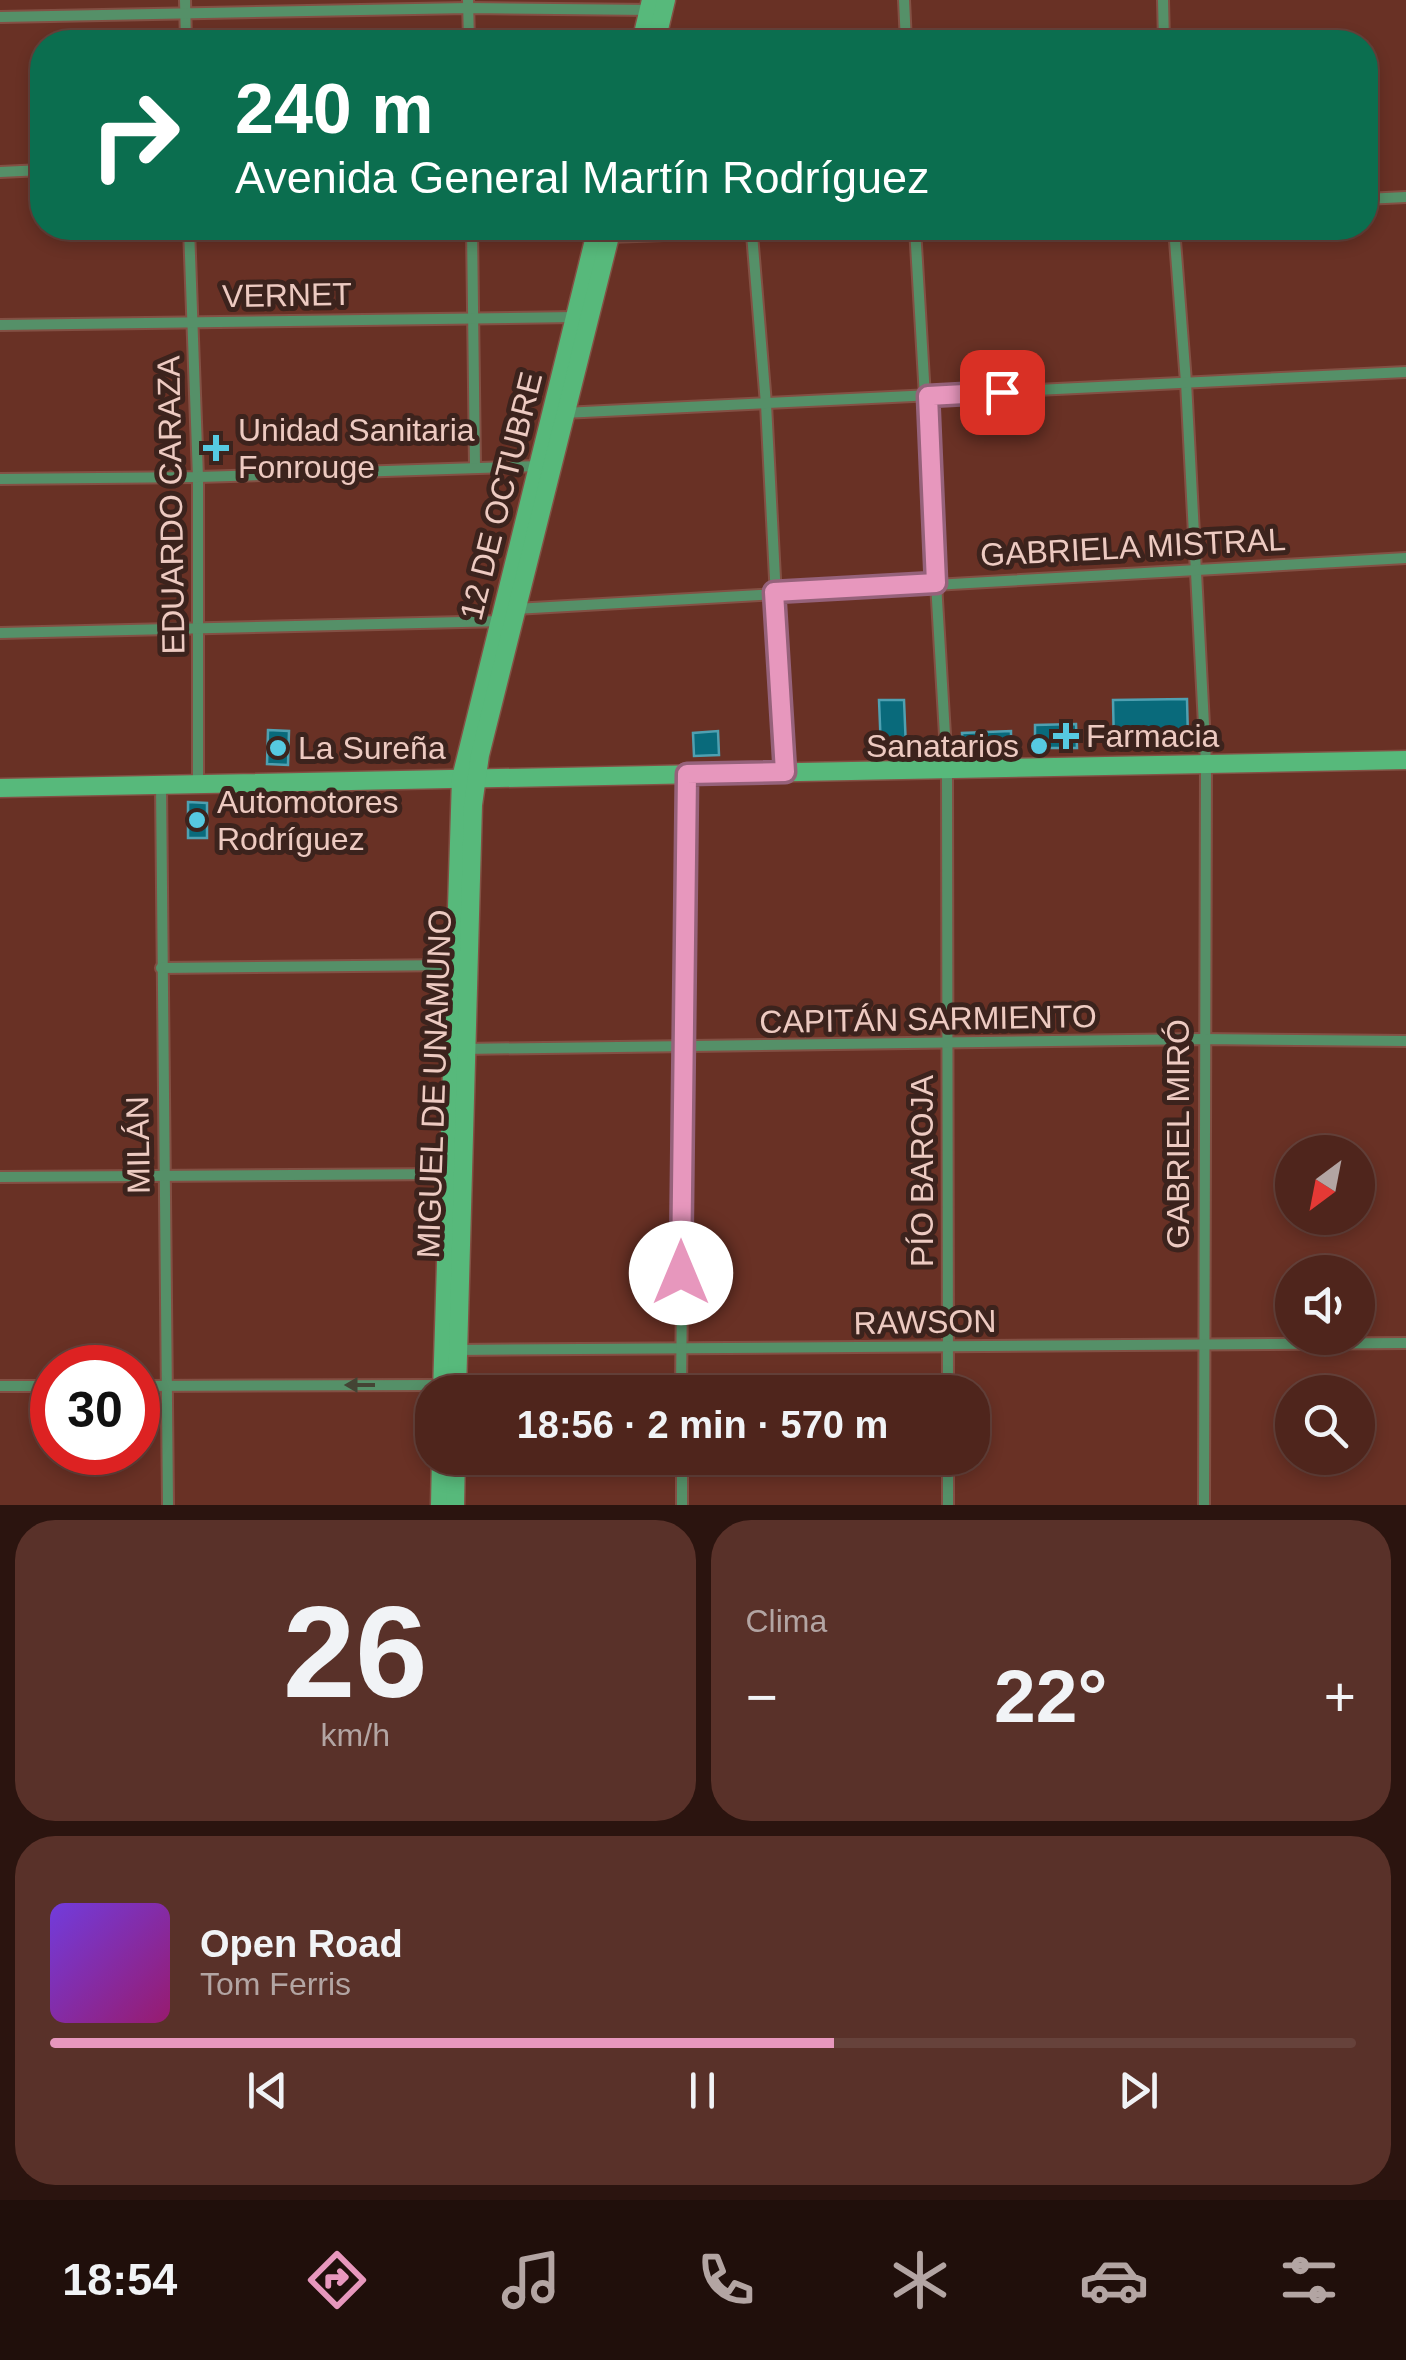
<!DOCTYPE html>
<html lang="es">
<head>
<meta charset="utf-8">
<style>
  :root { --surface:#4f251c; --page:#593129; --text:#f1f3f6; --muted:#b3a5a3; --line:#66423b; --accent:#e797bd }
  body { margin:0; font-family:Arial,sans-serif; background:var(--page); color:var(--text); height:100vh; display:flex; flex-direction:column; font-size:38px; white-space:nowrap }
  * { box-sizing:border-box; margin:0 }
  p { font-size:32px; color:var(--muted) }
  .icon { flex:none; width:55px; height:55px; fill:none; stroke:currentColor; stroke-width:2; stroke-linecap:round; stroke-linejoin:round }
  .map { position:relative; height:1505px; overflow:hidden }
  .panel { display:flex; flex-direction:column; gap:15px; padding:15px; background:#2b140f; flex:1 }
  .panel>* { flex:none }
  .hud { position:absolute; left:30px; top:30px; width:1348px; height:210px; border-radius:40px; box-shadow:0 5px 15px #0003,0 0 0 2px var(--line); background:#0b6e4f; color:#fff; overflow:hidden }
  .needle { width:65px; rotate:212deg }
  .fabs { position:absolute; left:1275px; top:1135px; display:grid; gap:20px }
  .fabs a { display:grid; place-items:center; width:100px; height:100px; border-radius:50%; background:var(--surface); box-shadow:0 5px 15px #0003,0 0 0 2px var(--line); font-size:50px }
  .speed { position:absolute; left:30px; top:1345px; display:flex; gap:20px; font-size:50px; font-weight:700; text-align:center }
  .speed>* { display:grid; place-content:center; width:130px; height:130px; border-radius:50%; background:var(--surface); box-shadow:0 5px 15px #0003,0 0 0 2px var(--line); line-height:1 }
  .speed .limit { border:15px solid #d22; background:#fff; color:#111 }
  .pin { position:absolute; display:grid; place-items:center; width:85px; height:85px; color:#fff; margin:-42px; border-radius:20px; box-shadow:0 5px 15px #0006 }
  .me { position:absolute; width:110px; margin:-55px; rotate:0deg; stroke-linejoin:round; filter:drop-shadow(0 0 8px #0008) }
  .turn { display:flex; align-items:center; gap:35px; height:210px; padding:0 40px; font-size:45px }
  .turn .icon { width:130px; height:130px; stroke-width:2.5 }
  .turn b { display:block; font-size:70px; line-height:85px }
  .big { font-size:75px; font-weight:700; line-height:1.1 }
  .panel .card { flex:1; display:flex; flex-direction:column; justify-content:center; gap:15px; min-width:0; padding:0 35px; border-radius:40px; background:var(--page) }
  .panel .dial { align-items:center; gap:0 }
  .dial b { font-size:130px; line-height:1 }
  .song { display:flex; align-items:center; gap:30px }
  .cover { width:120px; height:120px; border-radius:15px; background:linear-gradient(135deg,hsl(260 70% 55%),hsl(320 70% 35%)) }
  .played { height:10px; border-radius:5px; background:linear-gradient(90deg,var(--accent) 60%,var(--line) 60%) }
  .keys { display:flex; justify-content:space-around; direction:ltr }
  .heat { display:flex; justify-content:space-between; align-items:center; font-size:55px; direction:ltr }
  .panel .tiles { flex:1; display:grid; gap:15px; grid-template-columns:1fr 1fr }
  .card:last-child { grid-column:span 2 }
  .trip { position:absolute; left:415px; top:1375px; width:575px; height:100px; border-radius:40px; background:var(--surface); box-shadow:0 5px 15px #0003,0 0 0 2px var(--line); font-weight:700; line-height:100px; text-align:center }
  .dock { display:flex; height:160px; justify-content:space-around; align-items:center; background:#200f0b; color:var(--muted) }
  .dock .icon { width:70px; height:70px }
  .dock .selected { color:var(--accent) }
  .dock b { font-size:45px; color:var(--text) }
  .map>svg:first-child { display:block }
  .building { fill:#096a7b; stroke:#4fa0b1; stroke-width:2.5 }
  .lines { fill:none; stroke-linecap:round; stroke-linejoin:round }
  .street-casing { stroke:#835044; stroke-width:14 }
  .secondary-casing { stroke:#835044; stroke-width:21 }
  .street { stroke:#559068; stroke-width:10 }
  .secondary { stroke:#57b97b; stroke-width:18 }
  .oneway { fill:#444434 }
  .route-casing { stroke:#96627b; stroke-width:25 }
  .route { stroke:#e797bd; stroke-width:18 }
  .poi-dot { fill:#56c9e1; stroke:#3c231d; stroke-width:4 }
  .labels { text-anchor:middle; stroke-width:10; stroke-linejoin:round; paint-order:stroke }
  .street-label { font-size:32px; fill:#edcac1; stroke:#3c231d }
  .poi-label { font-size:32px; fill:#edcac1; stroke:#3c231d; text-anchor:start }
</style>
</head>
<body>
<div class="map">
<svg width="1406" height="1505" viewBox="0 0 1406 1505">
  <rect width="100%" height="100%" fill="#693125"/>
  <g class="building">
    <path d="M 1187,699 L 1188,739 L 1179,746 L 1114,747 L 1113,700 Z"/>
    <path d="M 879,700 L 904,700 L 906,748 L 881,749 Z"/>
    <path d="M 1076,724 L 1077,748 L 1035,748 L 1035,725 Z"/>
    <path d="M 268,730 L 289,731 L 288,765 L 267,764 Z"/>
    <path d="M 718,731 L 719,755 L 694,756 L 693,733 Z"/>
    <path d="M 1011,731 L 1011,751 L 972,753 L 963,745 L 962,733 Z"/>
    <path d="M 188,802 L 207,803 L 207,838 L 188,838 Z"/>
  </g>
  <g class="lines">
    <defs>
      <g id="street">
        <path d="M 185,0 L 186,42"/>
        <path d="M 468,0 L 469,42"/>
        <path d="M 904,0 L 906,42"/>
        <path d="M 1163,0 L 1164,42"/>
        <path d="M 0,17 L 468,8 L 652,10"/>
        <path d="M 0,172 L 42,170"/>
        <path d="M 1365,199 L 1406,197"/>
        <path d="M 189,228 L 198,477 L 198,782"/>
        <path d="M 472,228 L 475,466"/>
        <path d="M 915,228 L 947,769 L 948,1392"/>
        <path d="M 1174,228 L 1186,382 L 1206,763 L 1204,1505"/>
        <path d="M 752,234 L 766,404 L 785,772"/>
        <path d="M 610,237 L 850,228"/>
        <path d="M 0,325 L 575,317"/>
        <path d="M 563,413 L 1406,372"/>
        <path d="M 0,479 L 198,477 L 539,466"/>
        <path d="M 515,609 L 1406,558"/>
        <path d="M 0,633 L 504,621"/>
        <path d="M 161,784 L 168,1505"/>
        <path d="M 161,968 L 455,965"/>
        <path d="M 462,1049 L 1202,1039 L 1406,1041"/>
        <path d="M 0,1177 L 450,1174"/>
        <path d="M 455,1350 L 1406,1343"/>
        <path d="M 0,1386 L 52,1386"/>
        <path d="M 138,1386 L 447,1385"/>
        <path d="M 681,1392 L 687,773"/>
        <path d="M 682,1458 L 682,1505"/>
        <path d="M 948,1458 L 948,1505"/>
      </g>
      <g id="secondary">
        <path d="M 641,42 L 651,0"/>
        <path d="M 656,42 L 666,0"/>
        <path d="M 0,788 L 1406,760"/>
        <path d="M 442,1392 L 461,778 L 597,228"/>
        <path d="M 457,1392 L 473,805 L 480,755 L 612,228"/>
        <path d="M 440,1505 L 441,1458"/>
        <path d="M 455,1505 L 456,1458"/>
      </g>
    </defs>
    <use href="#street" class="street-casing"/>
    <use href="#secondary" class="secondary-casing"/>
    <use href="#street" class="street"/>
    <use href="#secondary" class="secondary"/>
  </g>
  <defs><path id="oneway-solid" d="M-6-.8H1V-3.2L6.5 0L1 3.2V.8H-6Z" transform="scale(2.5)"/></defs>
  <use class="oneway" href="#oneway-solid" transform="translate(360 1385) rotate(180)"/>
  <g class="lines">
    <defs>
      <path id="route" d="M 681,1273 L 687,774 L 785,772 L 774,592 L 936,583 L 928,396 L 1002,392"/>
    </defs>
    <use href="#route" class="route-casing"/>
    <use href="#route" class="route"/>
  </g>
  <g class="poi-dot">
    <path d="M211 433h10v10h10v10h-10v10h-10v-10h-10v-10h10z"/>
    <path d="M1061 721h10v10h10v10h-10v10h-10v-10h-10v-10h10z"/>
    <circle cx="1039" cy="746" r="10"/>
    <circle cx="278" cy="748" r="10"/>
    <circle cx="197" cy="820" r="10"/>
  </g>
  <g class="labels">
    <g class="street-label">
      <text transform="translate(287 295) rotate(-1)" y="11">VERNET</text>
      <text transform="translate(501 496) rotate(-76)" y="11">12 DE OCTUBRE</text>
      <text transform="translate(171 505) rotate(-91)" y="11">EDUARDO CARAZA</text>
      <text transform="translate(1133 547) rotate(-3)" y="11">GABRIELA MISTRAL</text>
      <text transform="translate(928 1019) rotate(-1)" y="11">CAPITÁN SARMIENTO</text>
      <text transform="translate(434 1084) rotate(-88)" y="11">MIGUEL DE UNAMUNO</text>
      <text transform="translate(1178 1134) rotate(-90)" y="11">GABRIEL MIRÓ</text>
      <text transform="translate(138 1145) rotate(-91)" y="11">MILÁN</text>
      <text transform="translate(922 1171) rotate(-90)" y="11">PÍO BAROJA</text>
      <text transform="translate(925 1322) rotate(-1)" y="11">RAWSON</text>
    </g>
    <g class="poi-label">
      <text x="238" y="441">Unidad Sanitaria<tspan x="238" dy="37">Fonrouge</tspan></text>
      <text x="1086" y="747">Farmacia</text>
      <text x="1019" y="757" text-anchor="end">Sanatarios</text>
      <text x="298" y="759">La Sureña</text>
      <text x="217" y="813">Automotores<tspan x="217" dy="37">Rodríguez</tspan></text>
    </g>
  </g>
</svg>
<div class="fabs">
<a><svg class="needle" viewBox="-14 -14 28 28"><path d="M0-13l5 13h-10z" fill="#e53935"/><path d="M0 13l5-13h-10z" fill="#b3a5a3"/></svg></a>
<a><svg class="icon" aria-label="sound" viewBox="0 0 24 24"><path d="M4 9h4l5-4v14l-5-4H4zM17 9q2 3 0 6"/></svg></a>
<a><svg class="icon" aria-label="search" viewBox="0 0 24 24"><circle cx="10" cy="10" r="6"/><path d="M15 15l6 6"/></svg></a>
</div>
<div class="speed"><div class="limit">30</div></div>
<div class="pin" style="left:1002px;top:392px;background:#d93025"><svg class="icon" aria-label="arrive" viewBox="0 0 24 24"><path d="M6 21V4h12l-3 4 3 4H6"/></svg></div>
<svg class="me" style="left:681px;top:1273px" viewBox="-20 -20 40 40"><circle r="19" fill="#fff"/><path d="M0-13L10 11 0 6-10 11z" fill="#e797bd"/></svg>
<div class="trip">18:56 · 2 min · 570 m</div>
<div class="hud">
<div class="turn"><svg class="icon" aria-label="right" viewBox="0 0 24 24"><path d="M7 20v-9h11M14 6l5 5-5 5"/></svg><div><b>240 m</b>Avenida General Martín Rodríguez</div></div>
</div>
</div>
<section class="panel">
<div class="tiles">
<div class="card dial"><b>26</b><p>km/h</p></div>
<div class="card"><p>Clima</p>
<div class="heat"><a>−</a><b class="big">22°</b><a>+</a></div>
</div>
<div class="card">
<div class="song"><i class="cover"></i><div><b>Open Road</b><p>Tom Ferris</p></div></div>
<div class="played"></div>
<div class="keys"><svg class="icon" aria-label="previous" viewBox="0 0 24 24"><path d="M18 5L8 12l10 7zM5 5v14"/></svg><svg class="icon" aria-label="pause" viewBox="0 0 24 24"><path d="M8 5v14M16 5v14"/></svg><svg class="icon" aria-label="next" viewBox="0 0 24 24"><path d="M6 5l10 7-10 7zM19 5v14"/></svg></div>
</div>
</div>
</section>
<nav class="dock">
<b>18:54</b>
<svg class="icon selected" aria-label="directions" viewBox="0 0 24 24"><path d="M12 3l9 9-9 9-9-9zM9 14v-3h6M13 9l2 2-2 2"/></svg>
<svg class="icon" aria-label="music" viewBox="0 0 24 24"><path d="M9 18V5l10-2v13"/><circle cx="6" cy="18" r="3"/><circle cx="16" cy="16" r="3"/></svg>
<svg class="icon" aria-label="phone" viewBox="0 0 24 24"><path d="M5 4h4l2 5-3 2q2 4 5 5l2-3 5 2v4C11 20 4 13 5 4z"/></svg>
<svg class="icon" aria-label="climate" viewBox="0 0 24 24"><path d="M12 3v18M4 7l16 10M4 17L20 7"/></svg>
<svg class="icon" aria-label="car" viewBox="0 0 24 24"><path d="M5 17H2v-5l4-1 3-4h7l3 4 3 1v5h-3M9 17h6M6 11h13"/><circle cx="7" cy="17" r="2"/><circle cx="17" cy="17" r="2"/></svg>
<svg class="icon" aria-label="filters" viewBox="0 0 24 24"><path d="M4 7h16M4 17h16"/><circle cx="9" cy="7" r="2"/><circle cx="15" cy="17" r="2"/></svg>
</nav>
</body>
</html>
